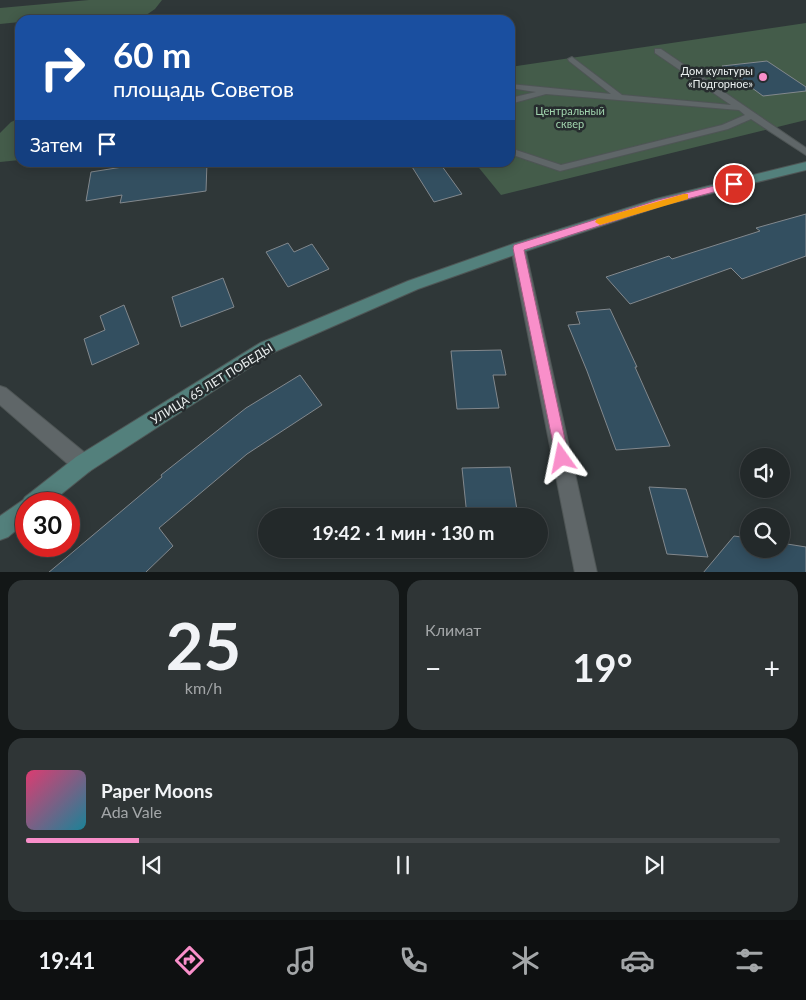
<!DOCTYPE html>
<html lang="ru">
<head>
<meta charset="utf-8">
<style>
  :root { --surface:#23292a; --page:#2f3536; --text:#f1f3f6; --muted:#a3a6a8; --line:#404547; --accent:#f98fca }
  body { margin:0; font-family:Lato,sans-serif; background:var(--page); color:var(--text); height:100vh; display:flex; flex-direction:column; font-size:19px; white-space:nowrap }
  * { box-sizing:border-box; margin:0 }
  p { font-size:16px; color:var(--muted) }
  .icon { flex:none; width:28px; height:28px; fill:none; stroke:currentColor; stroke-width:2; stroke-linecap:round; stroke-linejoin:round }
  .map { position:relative; height:572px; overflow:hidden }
  .drawer { display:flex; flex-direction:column; gap:8px; padding:8px; background:#131717; flex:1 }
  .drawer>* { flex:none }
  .banner { position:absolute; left:15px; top:15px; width:500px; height:152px; border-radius:15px; box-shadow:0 2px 12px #0003,0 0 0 1px var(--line); background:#1a4fa0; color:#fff; overflow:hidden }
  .buttons { position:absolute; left:740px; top:448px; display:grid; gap:10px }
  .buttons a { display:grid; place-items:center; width:50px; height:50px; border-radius:50%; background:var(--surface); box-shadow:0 2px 12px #0003,0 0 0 1px var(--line); font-size:25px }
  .speed { position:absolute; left:15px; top:492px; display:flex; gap:10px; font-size:25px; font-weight:700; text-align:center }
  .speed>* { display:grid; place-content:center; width:65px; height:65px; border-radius:50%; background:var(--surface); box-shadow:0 2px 12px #0003,0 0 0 1px var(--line); line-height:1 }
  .speed .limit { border:8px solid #d22; background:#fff; color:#111 }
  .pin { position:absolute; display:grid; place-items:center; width:42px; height:42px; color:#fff; margin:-21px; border:2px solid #fff; border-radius:50%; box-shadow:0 1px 5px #0007 }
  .me { position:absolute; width:55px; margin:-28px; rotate:348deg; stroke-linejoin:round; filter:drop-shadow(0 0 4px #0008) }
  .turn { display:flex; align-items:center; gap:18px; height:105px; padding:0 15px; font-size:22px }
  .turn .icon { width:65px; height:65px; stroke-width:2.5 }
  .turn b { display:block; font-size:35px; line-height:42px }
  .then { display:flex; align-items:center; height:48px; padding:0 15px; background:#0003; gap:10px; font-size:19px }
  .big { font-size:38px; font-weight:700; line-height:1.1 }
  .drawer .tile { flex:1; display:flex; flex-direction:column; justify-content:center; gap:8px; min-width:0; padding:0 18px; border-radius:15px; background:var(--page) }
  .drawer .dial { align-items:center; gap:0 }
  .dial b { font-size:65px; line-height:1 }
  .song { display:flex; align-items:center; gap:15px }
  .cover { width:60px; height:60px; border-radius:8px; background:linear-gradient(135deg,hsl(340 70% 55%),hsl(190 70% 35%)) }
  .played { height:5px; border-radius:2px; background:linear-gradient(90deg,var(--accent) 15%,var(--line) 15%) }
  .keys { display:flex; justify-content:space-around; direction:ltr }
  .heat { display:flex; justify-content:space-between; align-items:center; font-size:28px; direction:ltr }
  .drawer .tiles { flex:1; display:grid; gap:8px; grid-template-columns:1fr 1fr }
  .tile:last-child { grid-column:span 2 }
  .trip { position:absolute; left:258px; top:508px; width:290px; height:50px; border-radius:25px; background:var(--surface); box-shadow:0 2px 12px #0003,0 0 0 1px var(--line); font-weight:700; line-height:50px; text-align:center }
  .dock { display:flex; height:80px; justify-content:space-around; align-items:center; background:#0e1011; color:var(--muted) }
  .dock .icon { width:35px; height:35px }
  .dock .active { color:var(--accent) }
  .dock b { font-size:22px; color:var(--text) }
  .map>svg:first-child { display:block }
  .green { fill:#445c4a }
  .building { fill:#334f60; stroke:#82888d }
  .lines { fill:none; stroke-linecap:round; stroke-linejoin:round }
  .lane-casing { stroke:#4e5555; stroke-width:2 }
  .street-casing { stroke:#4e5555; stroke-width:2 }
  .secondary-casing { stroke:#4e5555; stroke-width:2 }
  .lane { fill:#5f6668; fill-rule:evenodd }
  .street { fill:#5f6668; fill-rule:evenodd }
  .secondary { fill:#53807c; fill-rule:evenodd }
  .route { fill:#f98fca; stroke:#a25d83 }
  .slow { fill:#f59e0b }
  .poi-dot { fill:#f98fca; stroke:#262c2e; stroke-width:2 }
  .labels { text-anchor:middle; stroke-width:5; stroke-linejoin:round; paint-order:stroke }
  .far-poi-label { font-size:11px; fill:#ebf0f0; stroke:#262c2e; text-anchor:end }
  .far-park-label { font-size:11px; fill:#a1d4ae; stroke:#262c2e }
  .street-label { font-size:12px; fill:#ebf0f0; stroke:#262c2e }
</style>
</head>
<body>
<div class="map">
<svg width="806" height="573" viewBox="0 0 806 573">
  <rect width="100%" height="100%" fill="#2f3738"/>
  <g class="green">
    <path d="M 89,0 L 162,0 L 155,9 L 139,20 L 20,20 L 20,22 L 0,24 L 0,8 Z"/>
    <path d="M 806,23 L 806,120 L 501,195 L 475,163 L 510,162 L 510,67 Z"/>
    <path d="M 20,118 L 20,160 L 0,162 L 0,133 L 11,122 Z"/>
  </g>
  <g class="building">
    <path d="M 767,61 L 806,87 L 806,91 L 763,96 L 722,66 Z"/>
    <path d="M 154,162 L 207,162 L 206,191 L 120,203 L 122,195 L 86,201 L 91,172 Z"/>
    <path d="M 409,162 L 439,162 L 462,194 L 434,202 Z"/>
    <path d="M 806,214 L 806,256 L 742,279 L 731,268 L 630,304 L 606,277 L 669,256 L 672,259 L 760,231 L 756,228 Z"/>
    <path d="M 288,243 L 294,252 L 312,244 L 329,269 L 288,287 L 266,252 Z"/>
    <path d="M 223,278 L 234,307 L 181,327 L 172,297 Z"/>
    <path d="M 124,305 L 139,344 L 92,365 L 84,339 L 105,330 L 100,316 Z"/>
    <path d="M 610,309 L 637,367 L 635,367 L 670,446 L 616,450 L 587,371 L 568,325 L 580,324 L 576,312 Z"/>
    <path d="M 501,350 L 506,375 L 493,375 L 499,408 L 457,409 L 451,351 Z"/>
    <path d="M 300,375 L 322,405 L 247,454 L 159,528 L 173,546 L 145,573 L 48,573 L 162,477 L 161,475 L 246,408 Z"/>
    <path d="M 510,467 L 518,516 L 467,516 L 462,468 Z"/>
    <path d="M 649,487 L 686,489 L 708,557 L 667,554 Z"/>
    <path d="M 734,536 L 749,538 L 749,549 L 781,549 L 781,543 L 806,547 L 806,573 L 703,573 Z"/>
  </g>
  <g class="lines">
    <defs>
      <path id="lane" d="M 655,49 L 661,49 L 806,148 L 806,155 L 751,119 L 728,129 L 560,171 L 510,154 L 510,148 L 561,165 L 722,125 L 745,115 L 739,110 L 546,94 L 510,104 L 510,98 L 536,92 L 510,88 L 510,84 L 611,94 L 569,61 L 568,59 L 572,57 L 622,95 L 731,105 L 655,53 Z"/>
      <g id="street">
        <path d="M 518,243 L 523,244 L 525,248 L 597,573 L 575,573 L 511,248 L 513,244 Z"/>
        <path d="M 0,386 L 6,388 L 90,457 L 93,464 L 90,471 L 83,474 L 76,471 L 0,405 Z"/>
      </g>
      <path id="secondary" d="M 806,162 L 806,170 L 664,205 L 523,252 L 418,289 L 272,353 L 90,471 L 49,504 L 26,504 L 26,522 L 8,537 L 0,540 L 0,516 L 23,500 L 25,497 L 76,457 L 260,343 L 408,281 L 513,244 L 656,199 Z"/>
    </defs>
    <use href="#lane" class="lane-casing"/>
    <use href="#street" class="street-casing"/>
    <use href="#secondary" class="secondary-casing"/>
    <use href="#lane" class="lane"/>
    <use href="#street" class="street"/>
    <use href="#secondary" class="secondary"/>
  </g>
  <path class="route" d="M 734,181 L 737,182 L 737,186 L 664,205 L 524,250 L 569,458 L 567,463 L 562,465 L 557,463 L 513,248 L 514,245 L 658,200 Z"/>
  <path class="slow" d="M 684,194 L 688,194 L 688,199 L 600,225 L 595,222 L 597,219 Z"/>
  <circle class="poi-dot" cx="763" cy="77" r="5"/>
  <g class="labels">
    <g class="far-poi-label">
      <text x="753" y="75">Дом культуры<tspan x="753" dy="13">«Подгорное»</tspan></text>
    </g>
    <g class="far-park-label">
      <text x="570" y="115">Центральный<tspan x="570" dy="13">сквер</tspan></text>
    </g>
    <g class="street-label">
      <text transform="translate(212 384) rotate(-32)" y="4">УЛИЦА 65 ЛЕТ ПОБЕДЫ</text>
    </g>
  </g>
</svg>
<div class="buttons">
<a><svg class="icon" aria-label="sound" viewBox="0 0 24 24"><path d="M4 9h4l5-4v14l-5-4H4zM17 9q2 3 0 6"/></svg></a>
<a><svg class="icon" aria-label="search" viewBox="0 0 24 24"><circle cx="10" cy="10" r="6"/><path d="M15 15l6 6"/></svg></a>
</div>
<div class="speed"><div class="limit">30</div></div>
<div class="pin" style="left:734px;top:184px;background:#d93025"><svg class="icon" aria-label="arrive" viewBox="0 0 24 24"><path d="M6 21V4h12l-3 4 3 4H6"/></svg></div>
<svg class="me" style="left:562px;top:458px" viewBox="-20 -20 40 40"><path d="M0-17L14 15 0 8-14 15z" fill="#f98fca" stroke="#fff" stroke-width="4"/></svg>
<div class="trip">19:42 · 1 мин · 130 m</div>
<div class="banner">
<div class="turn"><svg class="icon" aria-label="right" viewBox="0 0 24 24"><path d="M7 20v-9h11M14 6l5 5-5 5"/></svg><div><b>60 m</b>площадь Советов</div></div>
<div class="then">Затем<svg class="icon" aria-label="arrive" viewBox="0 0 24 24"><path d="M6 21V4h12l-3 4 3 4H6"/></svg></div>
</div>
</div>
<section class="drawer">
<div class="tiles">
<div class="tile dial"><b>25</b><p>km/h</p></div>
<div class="tile"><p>Климат</p>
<div class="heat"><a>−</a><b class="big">19°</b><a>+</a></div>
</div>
<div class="tile">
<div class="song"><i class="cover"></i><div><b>Paper Moons</b><p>Ada Vale</p></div></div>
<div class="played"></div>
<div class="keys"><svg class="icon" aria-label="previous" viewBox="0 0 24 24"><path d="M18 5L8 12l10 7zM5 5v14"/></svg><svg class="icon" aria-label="pause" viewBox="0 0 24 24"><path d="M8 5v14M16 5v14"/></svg><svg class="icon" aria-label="next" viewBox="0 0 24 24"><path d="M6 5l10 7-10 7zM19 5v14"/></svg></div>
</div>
</div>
</section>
<nav class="dock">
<b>19:41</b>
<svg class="icon active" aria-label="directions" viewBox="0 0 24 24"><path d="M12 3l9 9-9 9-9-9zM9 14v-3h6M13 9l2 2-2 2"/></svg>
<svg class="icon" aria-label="music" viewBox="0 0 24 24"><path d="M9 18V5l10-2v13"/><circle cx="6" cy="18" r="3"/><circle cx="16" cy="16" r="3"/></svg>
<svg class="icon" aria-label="phone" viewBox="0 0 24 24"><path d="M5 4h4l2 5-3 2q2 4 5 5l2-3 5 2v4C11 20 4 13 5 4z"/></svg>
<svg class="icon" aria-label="climate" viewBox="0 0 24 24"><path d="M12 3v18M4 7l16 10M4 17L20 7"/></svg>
<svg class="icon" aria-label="car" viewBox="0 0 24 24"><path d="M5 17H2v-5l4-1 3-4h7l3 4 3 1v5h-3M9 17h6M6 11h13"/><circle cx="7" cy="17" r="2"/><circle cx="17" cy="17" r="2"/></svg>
<svg class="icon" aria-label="filters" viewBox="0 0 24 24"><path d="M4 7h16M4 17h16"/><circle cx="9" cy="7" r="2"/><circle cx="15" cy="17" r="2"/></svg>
</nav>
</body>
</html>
